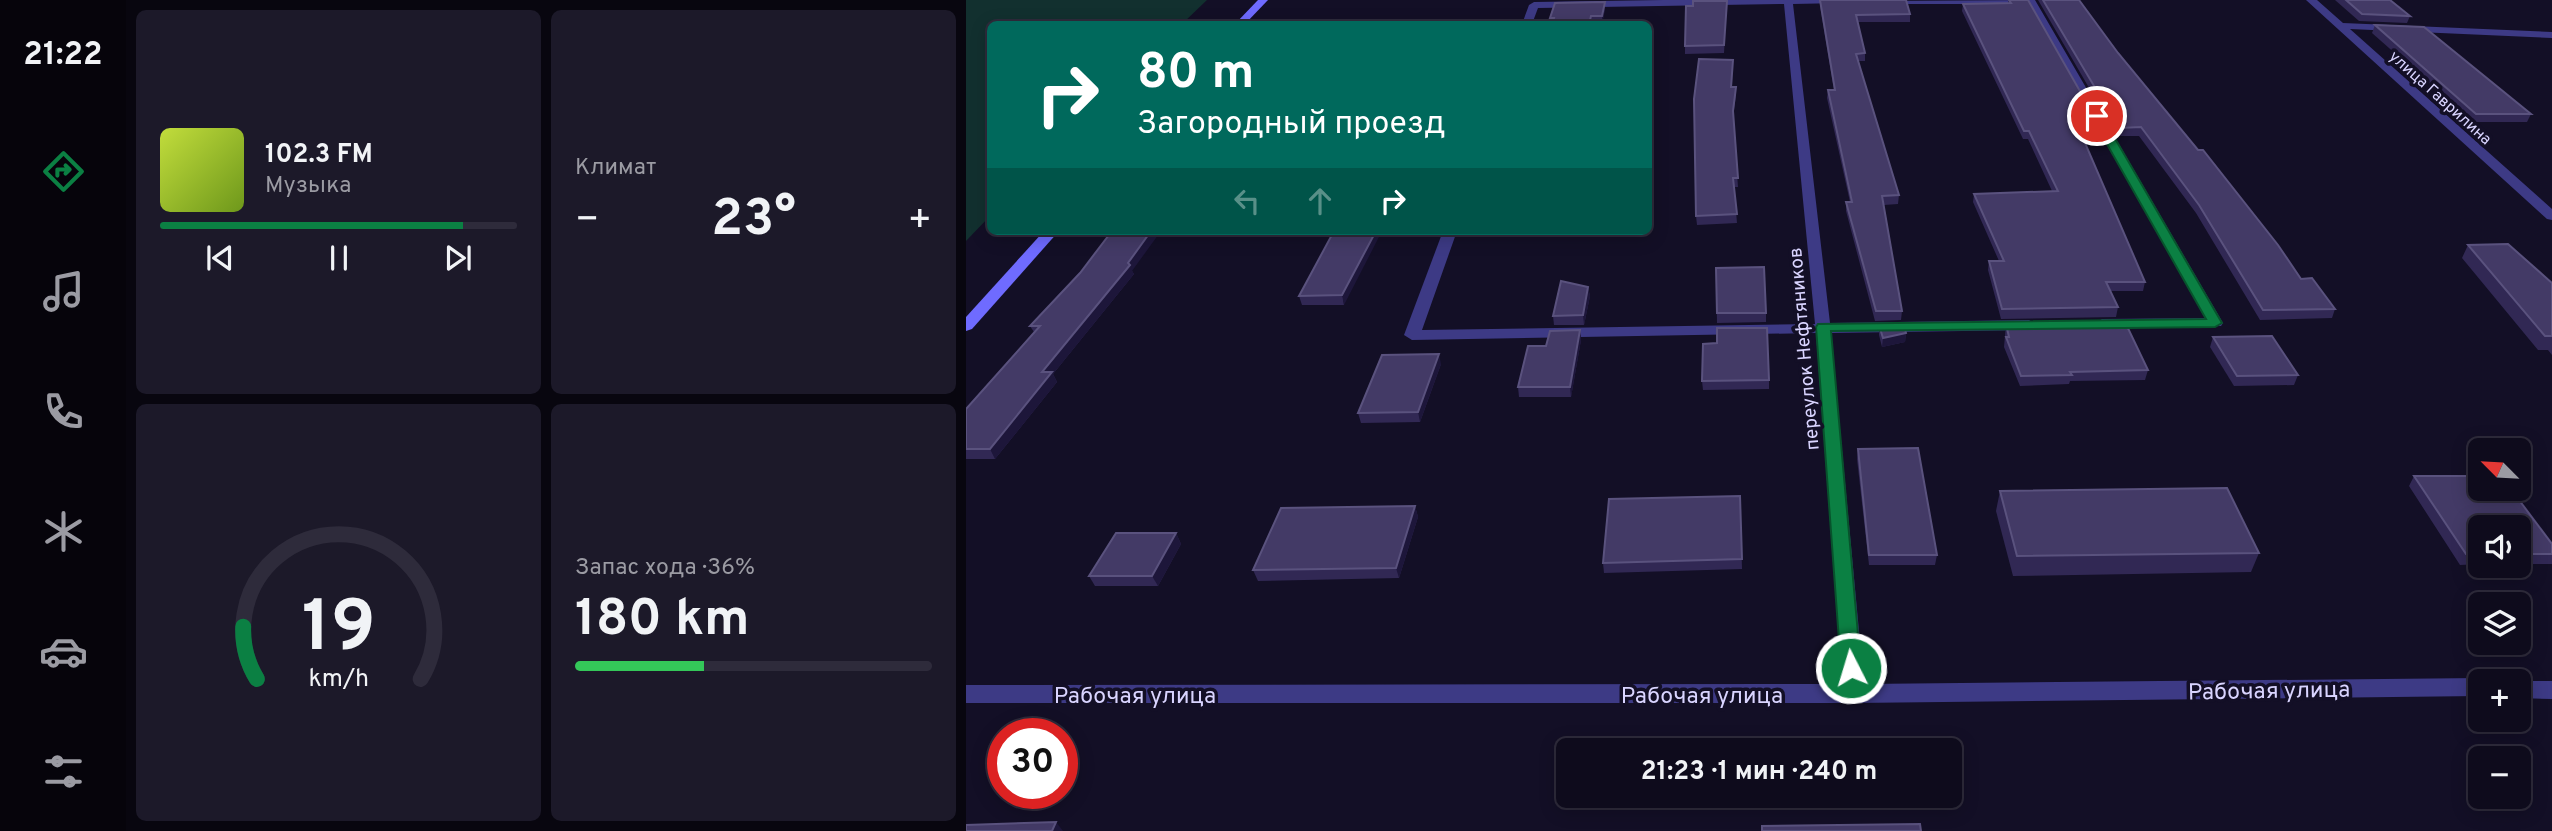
<!DOCTYPE html>
<html lang="ru">
<head>
<meta charset="utf-8">
<style>
  :root { --surface:#0e0b1c; --page:#1c1929; --text:#f1f3f6; --muted:#9b9ba3; --line:#2e2b3b; --accent:#0b8043 }
  body { margin:0; font-family:Overpass,sans-serif; background:var(--page); color:var(--text); height:100vh; display:flex; flex-direction:column; font-size:26px; white-space:nowrap }
  * { box-sizing:border-box; margin:0 }
  p { font-size:23px; color:var(--muted) }
  .icon { flex:none; width:38px; height:38px; fill:none; stroke:currentColor; stroke-width:2; stroke-linecap:round; stroke-linejoin:round }
  .map { position:relative; flex:1; overflow:hidden }
  .drawer { display:flex; flex-direction:column; gap:10px; padding:10px; background:#08060f; width:840px }
  .drawer>* { flex:none }
  .top-card { position:absolute; left:21px; top:21px; width:665px; height:214px; border-radius:10px; box-shadow:0 4px 18px #0003,0 0 0 2px var(--line); background:#00695c; color:#fff; overflow:hidden }
  .needle { width:46px; rotate:294deg }
  .fabs { position:absolute; left:1502px; top:438px; display:grid; gap:14px }
  .fabs a { display:grid; place-items:center; width:63px; height:63px; border-radius:10px; background:var(--surface); box-shadow:0 4px 18px #0003,0 0 0 2px var(--line); font-size:35px }
  .speed { position:absolute; left:21px; top:718px; display:flex; gap:14px; font-size:35px; font-weight:700; text-align:center }
  .speed>* { display:grid; place-content:center; width:91px; height:91px; border-radius:50%; background:var(--surface); box-shadow:0 4px 18px #0003,0 0 0 2px var(--line); line-height:1 }
  .speed .limit { border:10px solid #d22; background:#fff; color:#111 }
  .pin { position:absolute; display:grid; place-items:center; width:60px; height:60px; color:#fff; margin:-30px; border:4px solid #fff; border-radius:50%; box-shadow:0 2px 7px #0007 }
  .me { position:absolute; width:77px; margin:-38px; rotate:355deg; stroke-linejoin:round; filter:drop-shadow(0 0 5px #0008) }
  .turn { display:flex; align-items:center; gap:24px; height:147px; padding:0 35px; font-size:32px }
  .turn .icon { width:91px; height:91px; stroke-width:2.5 }
  .turn b { display:block; font-size:49px; line-height:60px }
  .lanes { display:flex; align-items:center; height:66px; padding:0 35px; background:#0003; justify-content:center; gap:35px; direction:ltr }
  .lanes .off { opacity:.35 }
  .big { font-size:52px; font-weight:700; line-height:1.1 }
  .drawer .card { flex:1; display:flex; flex-direction:column; justify-content:center; gap:10px; min-width:0; padding:0 24px; border-radius:10px; background:var(--page) }
  .drawer .dial { align-items:center; gap:0 }
  .dial svg { height:182px; overflow:visible; fill:none; stroke:var(--line); stroke-width:7; stroke-linecap:round; text-anchor:middle }
  .dial text { fill:var(--text); stroke:none }
  .song { display:flex; align-items:center; gap:21px }
  .cover { width:84px; height:84px; border-radius:10px; background:linear-gradient(135deg,hsl(70 70% 55%),hsl(80 70% 35%)) }
  .played { height:7px; border-radius:4px; background:linear-gradient(90deg,var(--accent) 85%,var(--line) 85%) }
  .keys { display:flex; justify-content:space-around; direction:ltr }
  .heat { display:flex; justify-content:space-between; align-items:center; font-size:38px; direction:ltr }
  .charge { height:10px; border-radius:5px; background:linear-gradient(90deg,#34c759 36%,var(--line) 0) }
  .drawer .tiles { flex:1; display:grid; gap:10px; grid-template-columns:repeat(2,1fr) }
  .trip { position:absolute; left:590px; top:738px; width:406px; height:70px; border-radius:10px; background:var(--surface); box-shadow:0 4px 18px #0003,0 0 0 2px var(--line); font-weight:700; line-height:70px; text-align:center }
  main { display:flex; flex:1; min-height:0 }
  .menu { display:flex; flex-direction:column; width:126px; justify-content:space-around; align-items:center; background:#06040b; color:var(--muted) }
  .menu .icon { width:49px; height:49px }
  .menu .on { color:var(--accent) }
  .menu b { font-size:32px; color:var(--text) }
  .map>svg:first-child { display:block }
  .green { fill:#12302f }
  .lines { fill:none; stroke-linecap:round; stroke-linejoin:round }
  .street { fill:#3d3a85; fill-rule:evenodd }
  .secondary { fill:#6f6bff; fill-rule:evenodd }
  .wall { fill:#312854 }
  .shaded-wall { fill:#1d163a }
  .building { fill:#433a66; stroke:#5a527e; stroke-width:2 }
  .route { fill:#0b8043; stroke:#07532c; stroke-width:2 }
  .labels { text-anchor:middle; stroke-width:7; stroke-linejoin:round; paint-order:stroke }
  .far-street-label { font-size:16px; fill:#d9d4ff; stroke:#130f26 }
  .street-label { font-size:19px; fill:#d9d4ff; stroke:#130f26 }
  .near-street-label { font-size:23px; fill:#d9d4ff; stroke:#130f26 }
</style>
</head>
<body>
<main>
<nav class="menu">
<b>21:22</b>
<svg class="icon on" aria-label="directions" viewBox="0 0 24 24"><path d="M12 3l9 9-9 9-9-9zM9 14v-3h6M13 9l2 2-2 2"/></svg>
<svg class="icon" aria-label="music" viewBox="0 0 24 24"><path d="M9 18V5l10-2v13"/><circle cx="6" cy="18" r="3"/><circle cx="16" cy="16" r="3"/></svg>
<svg class="icon" aria-label="phone" viewBox="0 0 24 24"><path d="M5 4h4l2 5-3 2q2 4 5 5l2-3 5 2v4C11 20 4 13 5 4z"/></svg>
<svg class="icon" aria-label="climate" viewBox="0 0 24 24"><path d="M12 3v18M4 7l16 10M4 17L20 7"/></svg>
<svg class="icon" aria-label="car" viewBox="0 0 24 24"><path d="M5 17H2v-5l4-1 3-4h7l3 4 3 1v5h-3M9 17h6M6 11h13"/><circle cx="7" cy="17" r="2"/><circle cx="17" cy="17" r="2"/></svg>
<svg class="icon" aria-label="filters" viewBox="0 0 24 24"><path d="M4 7h16M4 17h16"/><circle cx="9" cy="7" r="2"/><circle cx="15" cy="17" r="2"/></svg>
</nav>
<section class="drawer">
<div class="tiles">
<div class="card">
<div class="song"><i class="cover"></i><div><b>102.3 FM</b><p>Музыка</p></div></div>
<div class="played"></div>
<div class="keys"><svg class="icon" aria-label="previous" viewBox="0 0 24 24"><path d="M18 5L8 12l10 7zM5 5v14"/></svg><svg class="icon" aria-label="pause" viewBox="0 0 24 24"><path d="M8 5v14M16 5v14"/></svg><svg class="icon" aria-label="next" viewBox="0 0 24 24"><path d="M6 5l10 7-10 7zM19 5v14"/></svg></div>
</div>
<div class="card"><p>Климат</p>
<div class="heat"><a>−</a><b class="big">23°</b><a>+</a></div>
</div>
<div class="card dial"><svg viewBox="0 0 100 80">
<path d="M14 69A42 42 0 1 1 86 69"/>
<path d="M14 69A42 42 0 0 1 8 46" stroke="#0b8043"/>
<text x="50" y="56" font-size="32" font-weight="700">19</text>
<text x="50" y="72" font-size="11">km/h</text>
</svg></div>
<div class="card"><p>Запас хода · 36%</p><b class="big">180 km</b><div class="charge"></div></div>
</div>
</section>
<div class="map">
<svg width="1586" height="831" viewBox="0 0 1586 831">
  <rect width="100%" height="100%" fill="#130f26"/>
  <path class="green" d="M 0,0 L 241,0 L 216,24 L 24,24 L 24,216 L 0,241 Z"/>
  <g class="lines">
    <g class="street">
      <path d="M 697,0 L 881,0 L 876,3 L 827,4 L 864,323 L 1063,320 L 1071,325 L 1063,330 L 865,333 L 898,684 L 1514,678 L 1522,681 L 1514,681 L 1514,696 L 888,703 L 0,703 L 0,685 L 876,684 L 850,333 L 446,340 L 438,335 L 477,231 L 491,231 L 456,330 L 849,324 L 818,4 L 572,8 L 566,24 L 556,24 L 563,5 L 568,2 Z"/>
      <path d="M 1069,0 L 1257,323 L 1255,326 L 1136,329 L 1128,324 L 1136,319 L 1239,318 L 1062,4 L 918,4 L 913,1 Z"/>
      <path d="M 1340,0 L 1351,0 L 1377,23 L 1586,32 L 1586,38 L 1384,29 L 1586,209 L 1586,220 L 1581,219 Z"/>
      <path d="M 1549,681 L 1586,681 L 1586,699 L 1552,698 L 1552,681 Z"/>
    </g>
    <g class="secondary">
      <path d="M 292,0 L 302,0 L 279,24 L 269,24 Z"/>
      <path d="M 78,231 L 93,231 L 6,329 L 0,331 L 0,317 Z"/>
    </g>
  </g>
  <g class="wall">
    <path d="M 854,0 L 944,14 L 944,22 L 892,22 L 899,53 L 899,61 L 892,61 L 933,195 L 932,204 L 918,205 L 936,311 L 935,320 L 909,321 L 880,211 L 880,202 L 884,202 L 861,98 L 862,90 L 868,90 L 854,6 Z"/>
    <path d="M 1042,0 L 1135,128 L 1134,137 L 1116,137 L 1179,282 L 1177,291 L 1144,291 L 1152,307 L 1150,317 L 1035,319 L 1022,270 L 1023,261 L 1033,261 L 1007,202 L 1008,194 L 1086,191 L 1062,139 L 1057,139 L 996,11 L 997,4 L 1042,3 Z"/>
    <path d="M 1072,0 L 1113,0 L 1152,53 L 1335,279 L 1369,309 L 1366,318 L 1294,320 L 1230,213 L 1173,136 L 1151,136 Z"/>
    <path d="M 1369,0 L 1424,0 L 1444,16 L 1441,23 L 1393,21 Z"/>
    <path d="M 761,1 L 758,53 L 719,54 L 719,46 L 727,6 Z"/>
    <path d="M 639,9 L 636,24 L 585,24 L 584,18 Z"/>
    <path d="M 1409,25 L 1565,114 L 1561,122 L 1507,122 L 1406,33 Z"/>
    <path d="M 767,60 L 766,87 L 770,95 L 767,117 L 772,187 L 768,187 L 771,223 L 731,225 L 730,216 Z"/>
    <path d="M 368,231 L 378,305 L 336,305 L 333,296 Z"/>
    <path d="M 1502,245 L 1586,283 L 1586,355 L 1582,350 L 1572,350 L 1496,258 Z"/>
    <path d="M 750,268 L 800,313 L 800,322 L 751,323 Z"/>
    <path d="M 166,271 L 168,274 L 87,374 L 91,382 L 29,459 L 0,459 L 0,409 L 68,332 L 64,326 Z"/>
    <path d="M 622,287 L 624,296 L 618,325 L 588,325 L 587,316 Z"/>
    <path d="M 1040,324 L 1182,370 L 1179,380 L 1104,381 L 1103,384 L 1054,386 L 1038,347 Z"/>
    <path d="M 913,325 L 940,333 L 939,342 L 916,347 L 913,335 Z"/>
    <path d="M 614,330 L 615,340 L 605,397 L 553,397 L 552,387 Z"/>
    <path d="M 1247,337 L 1332,375 L 1328,385 L 1268,386 L 1244,347 Z"/>
    <path d="M 751,343 L 803,380 L 803,389 L 737,390 L 736,381 Z"/>
    <path d="M 475,364 L 454,422 L 395,423 L 392,413 Z"/>
    <path d="M 892,449 L 971,555 L 969,565 L 903,565 L 891,459 Z"/>
    <path d="M 1448,476 L 1514,476 L 1514,488 L 1544,488 L 1586,544 L 1586,564 L 1552,564 L 1552,527 L 1514,527 L 1514,564 L 1494,565 L 1443,486 Z"/>
    <path d="M 1034,491 L 1293,553 L 1285,572 L 1047,576 L 1030,511 Z"/>
    <path d="M 774,496 L 776,569 L 638,573 L 637,563 Z"/>
    <path d="M 449,506 L 452,517 L 433,578 L 292,581 L 287,570 Z"/>
    <path d="M 210,533 L 215,544 L 192,586 L 129,586 L 123,576 Z"/>
  </g>
  <g class="shaded-wall">
    <path d="M 639,2 L 639,9 L 636,24 L 636,16 Z"/>
    <path d="M 185,231 L 195,231 L 166,271 L 168,274 L 87,374 L 91,382 L 29,459 L 24,449 L 76,372 L 162,263 Z"/>
    <path d="M 410,231 L 416,231 L 378,305 L 376,295 Z"/>
    <path d="M 622,287 L 624,296 L 618,325 L 617,315 Z"/>
    <path d="M 614,330 L 615,340 L 605,397 L 604,387 Z"/>
    <path d="M 940,333 L 939,342 L 916,347 L 917,338 Z"/>
    <path d="M 473,354 L 475,364 L 454,422 L 452,412 Z"/>
    <path d="M 449,506 L 452,517 L 433,578 L 430,568 Z"/>
    <path d="M 210,533 L 215,544 L 192,586 L 186,576 Z"/>
    <path d="M 90,822 L 97,831 L 86,831 Z"/>
  </g>
  <g class="building">
    <path d="M 854,0 L 940,0 L 944,14 L 890,15 L 899,53 L 890,54 L 933,195 L 916,196 L 936,311 L 910,311 L 880,202 L 886,202 L 862,90 L 869,90 Z"/>
    <path d="M 1043,0 L 1062,0 L 1135,128 L 1113,129 L 1179,282 L 1140,282 L 1152,307 L 1036,309 L 1023,261 L 1038,261 L 1008,194 L 1092,191 L 1063,131 L 1058,131 L 997,4 L 1045,3 Z"/>
    <path d="M 1077,0 L 1113,0 L 1152,53 L 1232,150 L 1237,150 L 1312,245 L 1335,279 L 1346,278 L 1369,309 L 1297,310 L 1233,205 L 1175,127 L 1153,128 Z"/>
    <path d="M 1380,0 L 1424,0 L 1444,16 L 1396,14 Z"/>
    <path d="M 727,1 L 761,1 L 758,45 L 719,46 L 720,6 L 727,6 Z"/>
    <path d="M 639,2 L 636,16 L 625,16 L 623,24 L 586,24 L 588,18 L 584,18 L 589,3 Z"/>
    <path d="M 1409,25 L 1458,27 L 1565,114 L 1510,114 Z"/>
    <path d="M 733,59 L 767,60 L 765,87 L 770,87 L 767,111 L 772,178 L 767,178 L 771,214 L 730,216 L 728,99 Z"/>
    <path d="M 146,231 L 185,231 L 162,263 L 164,265 L 76,372 L 86,372 L 24,449 L 0,449 L 0,409 L 74,326 L 64,326 L 114,273 Z"/>
    <path d="M 368,231 L 410,231 L 376,295 L 333,296 Z"/>
    <path d="M 1542,244 L 1586,283 L 1586,336 L 1579,336 L 1502,245 Z"/>
    <path d="M 798,267 L 800,313 L 751,313 L 750,268 Z"/>
    <path d="M 595,281 L 622,287 L 617,315 L 587,316 Z"/>
    <path d="M 1159,322 L 1182,370 L 1104,372 L 1106,375 L 1055,376 L 1040,337 L 1043,337 L 1040,324 Z"/>
    <path d="M 913,325 L 938,325 L 940,333 L 917,338 Z"/>
    <path d="M 751,328 L 801,328 L 803,380 L 736,381 L 737,344 L 751,343 Z"/>
    <path d="M 614,330 L 604,387 L 552,387 L 562,346 L 580,346 L 584,331 Z"/>
    <path d="M 1306,336 L 1332,375 L 1271,376 L 1247,337 Z"/>
    <path d="M 473,354 L 452,412 L 392,413 L 416,355 Z"/>
    <path d="M 952,448 L 971,555 L 903,555 L 892,449 Z"/>
    <path d="M 1448,476 L 1514,476 L 1514,488 L 1544,488 L 1586,544 L 1586,554 L 1552,554 L 1552,527 L 1514,527 L 1514,554 L 1500,554 Z"/>
    <path d="M 1261,488 L 1293,553 L 1051,556 L 1034,491 Z"/>
    <path d="M 774,496 L 776,559 L 637,563 L 643,499 Z"/>
    <path d="M 449,506 L 430,568 L 287,570 L 315,508 Z"/>
    <path d="M 150,533 L 210,533 L 186,576 L 123,576 Z"/>
    <path d="M 90,822 L 86,831 L 0,831 L 0,825 Z"/>
    <path d="M 954,824 L 955,831 L 796,831 L 796,826 Z"/>
  </g>
  <path class="route" d="M 1131,113 L 1136,116 L 1256,323 L 1249,327 L 865,331 L 895,668 L 892,674 L 885,676 L 878,674 L 875,668 L 850,327 L 852,324 L 1240,319 L 1125,116 Z"/>
  <g class="labels">
    <g class="far-street-label">
      <text transform="translate(1475 97) rotate(42)" y="6">улица Гаврилина</text>
    </g>
    <g class="street-label">
      <text transform="translate(837 349) rotate(-95)" y="7">переулок Нефтяников</text>
    </g>
    <g class="near-street-label">
      <text transform="translate(1303 690) rotate(-1)" y="8">Рабочая улица</text>
      <text x="169" y="703">Рабочая улица</text>
      <text x="736" y="703">Рабочая улица</text>
    </g>
  </g>
</svg>
<div class="fabs">
<a><svg class="needle" viewBox="-14 -14 28 28"><path d="M0-13l5 13h-10z" fill="#e53935"/><path d="M0 13l5-13h-10z" fill="#9b9ba3"/></svg></a>
<a><svg class="icon" aria-label="sound" viewBox="0 0 24 24"><path d="M4 9h4l5-4v14l-5-4H4zM17 9q2 3 0 6"/></svg></a>
<a><svg class="icon" aria-label="layers" viewBox="0 0 24 24"><path d="M12 4l9 5-9 5-9-5zM3 14l9 5 9-5"/></svg></a>
<a>+</a>
<a>−</a>
</div>
<div class="speed"><div class="limit">30</div></div>
<div class="pin" style="left:1131px;top:116px;background:#d93025"><svg class="icon" aria-label="arrive" viewBox="0 0 24 24"><path d="M6 21V4h12l-3 4 3 4H6"/></svg></div>
<svg class="me" style="left:885px;top:668px" viewBox="-20 -20 40 40"><circle r="17" fill="#0b8043" stroke="#fff" stroke-width="3"/><path d="M0-11L8 9 0 5-8 9z" fill="#fff"/></svg>
<div class="trip">21:23 · 1 мин · 240 m</div>
<div class="top-card">
<div class="turn"><svg class="icon" aria-label="right" viewBox="0 0 24 24"><path d="M7 20v-9h11M14 6l5 5-5 5"/></svg><div><b>80 m</b>Загородный проезд</div></div>
<div class="lanes"><svg class="icon off" aria-label="left" viewBox="0 0 24 24"><path d="M17 20v-9H6M10 6l-5 5 5 5"/></svg><svg class="icon off" aria-label="ahead" viewBox="0 0 24 24"><path d="M12 20V5M6 11l6-6 6 6"/></svg><svg class="icon" aria-label="right" viewBox="0 0 24 24"><path d="M7 20v-9h11M14 6l5 5-5 5"/></svg></div>
</div>
</div>
</main>
</body>
</html>
